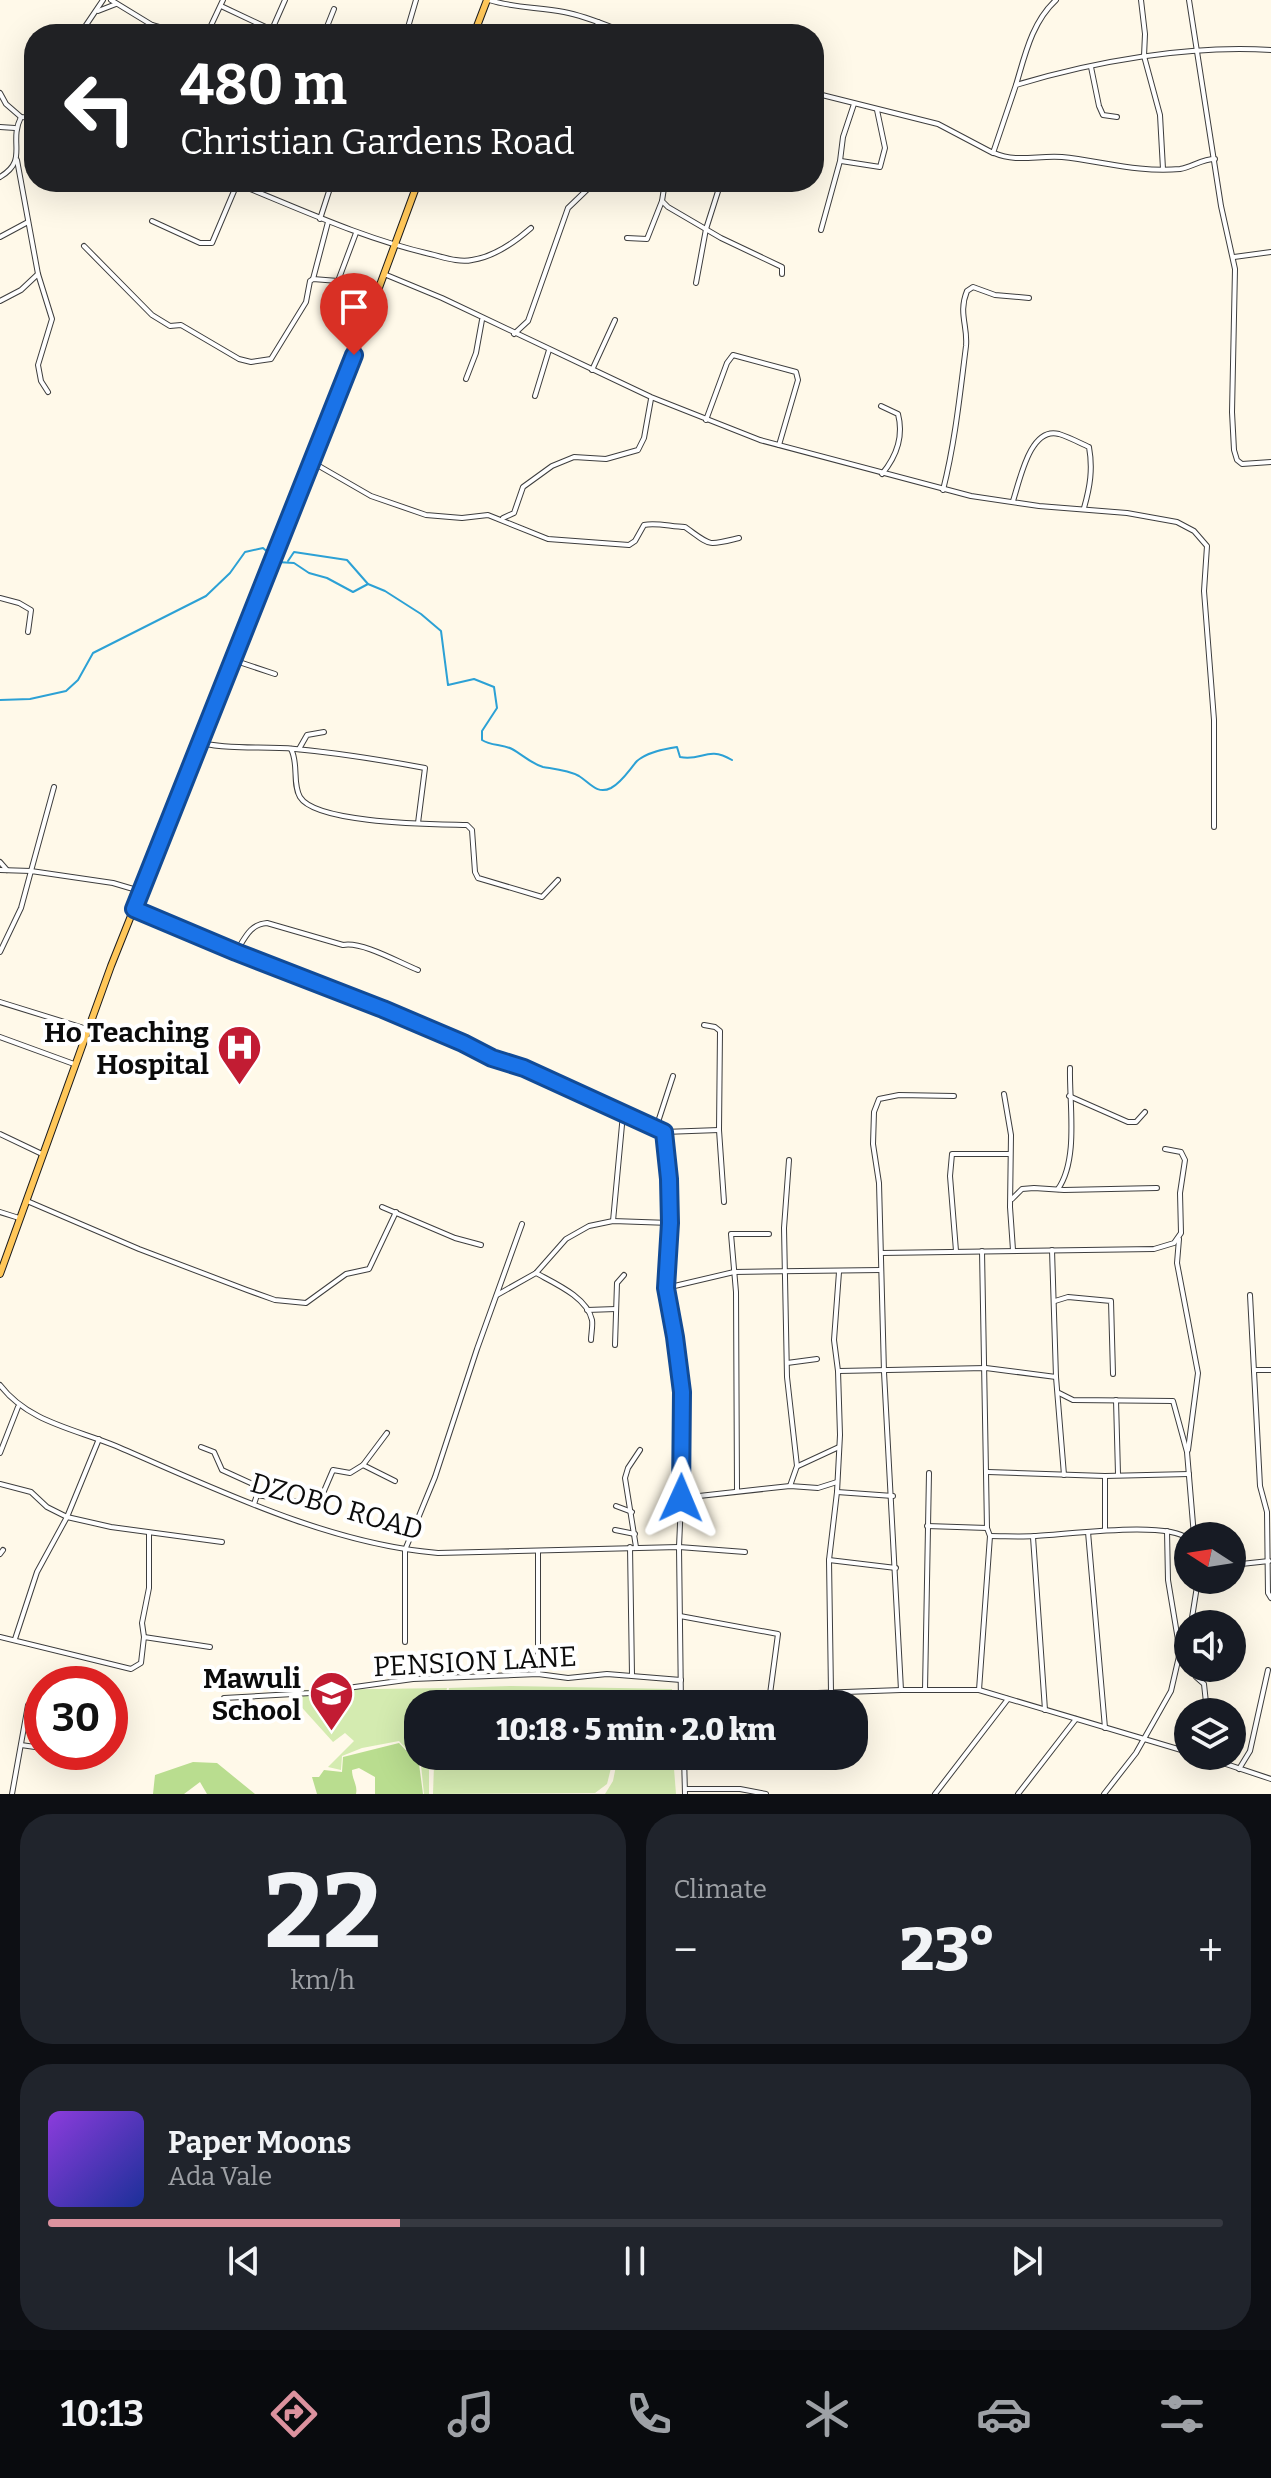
<!DOCTYPE html>
<html lang="en">
<head>
<meta charset="utf-8">
<style>
  :root { --surface:#171b24; --page:#20242c; --text:#f1f3f6; --muted:#9ea1a6; --line:#363941; --accent:#dc929e }
  body { margin:0; font-family:Bitter,serif; background:var(--page); color:var(--text); height:100vh; display:flex; flex-direction:column; font-size:30px; white-space:nowrap }
  * { box-sizing:border-box; margin:0 }
  p { font-size:26px; color:var(--muted) }
  .icon { flex:none; width:44px; height:44px; fill:none; stroke:currentColor; stroke-width:2; stroke-linecap:round; stroke-linejoin:round }
  .map { position:relative; height:1794px; overflow:hidden }
  .panel { display:flex; flex-direction:column; gap:20px; padding:20px; background:#0d0f14; flex:1 }
  .panel>* { flex:none }
  .guide { position:absolute; left:24px; top:24px; width:800px; height:168px; border-radius:32px; box-shadow:0 8px 32px #0002; background:#202124; color:#fff; overflow:hidden }
  .needle { width:52px; rotate:282deg }
  .tools { position:absolute; left:1174px; top:1522px; display:grid; gap:16px }
  .tools a { display:grid; place-items:center; width:72px; height:72px; border-radius:50%; background:var(--surface); box-shadow:0 8px 32px #0002; font-size:40px }
  .speed { position:absolute; left:24px; top:1666px; display:flex; gap:16px; font-size:40px; font-weight:700; text-align:center }
  .speed>* { display:grid; place-content:center; width:104px; height:104px; border-radius:50%; background:var(--surface); box-shadow:0 8px 32px #0002; line-height:1 }
  .speed .limit { border:12px solid #d22; background:#fff; color:#111 }
  .pin { position:absolute; display:grid; place-items:center; width:68px; height:68px; color:#fff; margin:-82px -34px; border-radius:50% 50% 50% 0; rotate:-45deg; box-shadow:0 0 8px #0007 }
  .pin .icon { rotate:45deg }
  .me { position:absolute; width:88px; margin:-44px; rotate:1deg; stroke-linejoin:round; filter:drop-shadow(0 0 6px #0008) }
  .turn { display:flex; align-items:center; gap:28px; height:168px; padding:0 24px; font-size:36px }
  .turn .icon { width:104px; height:104px; stroke-width:2.5 }
  .turn b { display:block; font-size:56px; line-height:68px }
  .big { font-size:60px; font-weight:800; line-height:1.1 }
  .panel .widget { flex:1; display:flex; flex-direction:column; justify-content:center; gap:12px; min-width:0; padding:0 28px; border-radius:32px; background:var(--page) }
  .panel .dial { align-items:center; gap:0 }
  .dial b { font-size:104px; line-height:1 }
  .song { display:flex; align-items:center; gap:24px }
  .cover { width:96px; height:96px; border-radius:12px; background:linear-gradient(135deg,hsl(270 70% 55%),hsl(230 70% 35%)) }
  .played { height:8px; border-radius:4px; background:linear-gradient(90deg,var(--accent) 30%,var(--line) 30%) }
  .keys { display:flex; justify-content:space-around; direction:ltr }
  .heat { display:flex; justify-content:space-between; align-items:center; font-size:44px; direction:ltr }
  .panel .tiles { flex:1; display:grid; gap:20px; grid-template-columns:1fr 1fr }
  .widget:last-child { grid-column:span 2 }
  .trip { position:absolute; left:404px; top:1690px; width:464px; height:80px; border-radius:32px; background:var(--surface); box-shadow:0 8px 32px #0002; font-weight:800; line-height:80px; text-align:center }
  .menu { display:flex; height:128px; justify-content:space-around; align-items:center; background:#090b0e; color:var(--muted) }
  .menu .icon { width:56px; height:56px }
  .menu .selected { color:var(--accent) }
  .menu b { font-size:36px; color:var(--text) }
  .map>svg:first-child { display:block }
  .green { fill:#d4ebb0 }
  .forest { fill:#b9dd8f }
  .lines { fill:none; stroke-linecap:round; stroke-linejoin:round }
  .stream { stroke:#2ca1d5; stroke-width:2 }
  .minor-casing { stroke:#3e3e3e; stroke-width:6 }
  .primary-casing { stroke:#1c1c1c; stroke-width:8 }
  .minor { stroke:#fff; stroke-width:4 }
  .primary { stroke:#ffc759; stroke-width:6 }
  .route-casing { stroke:#114b97; stroke-width:20 }
  .route { stroke:#1a73e8; stroke-width:14 }
  .labels { text-anchor:middle; stroke-width:8; stroke-linejoin:round; paint-order:stroke }
  .poi-label { font-size:28px; font-weight:bold; fill:#0b0b0b; stroke:#fff; text-anchor:end }
  .street-label { font-size:28px; fill:#0b0b0b; stroke:#fff }
</style>
</head>
<body>
<div class="map">
<svg width="1271" height="1794" viewBox="0 0 1271 1794">
  <rect width="100%" height="100%" fill="#fff9e9"/>
  <g class="green">
    <path d="M 511,1686 L 672,1689 L 673,1699 L 649,1700 L 646,1704 L 446,1704 L 449,1688 Z"/>
    <path d="M 447,1688 L 444,1704 L 418,1704 L 418,1756 L 429,1760 L 429,1794 L 424,1794 L 421,1765 L 399,1741 L 362,1748 L 342,1756 L 341,1770 L 328,1767 L 354,1741 L 345,1733 L 333,1742 L 296,1701 L 294,1696 L 301,1690 Z"/>
    <path d="M 437,1756 L 614,1756 L 607,1784 L 595,1793 L 433,1794 L 434,1765 L 431,1760 L 436,1760 Z"/>
    <path d="M 618,1756 L 673,1756 L 676,1794 L 605,1794 L 613,1781 Z"/>
  </g>
  <g class="forest">
    <path d="M 399,1743 L 419,1764 L 423,1794 L 375,1794 L 375,1777 L 359,1768 L 352,1770 C 352,1780 358,1785 356,1794 L 317,1794 L 312,1777 L 319,1777 L 324,1770 L 342,1772 L 343,1757 Z"/>
    <path d="M 193,1762 L 217,1763 L 255,1794 L 207,1794 L 200,1782 L 184,1794 L 153,1794 L 155,1775 Z"/>
  </g>
  <g class="lines">
    <g class="stream">
      <path d="M 288,561 L 294,552 L 347,560 L 368,584"/>
      <path d="M 277,562 L 294,563 L 309,573 L 327,578 L 353,592 L 368,584 L 385,591 L 421,614 L 441,631 L 448,685 L 474,679 L 494,687 L 497,708 L 482,731 L 482,740 C 491,746 502,744 512,749 C 523,755 530,763 543,767 C 555,769 568,770 579,776 C 590,783 597,795 611,788 C 622,782 629,770 637,761 C 647,752 664,749 677,747 L 680,757 C 702,762 707,745 732,760"/>
      <path d="M 0,700 L 30,699 L 66,691 L 78,680 L 93,653 L 206,596 L 230,573 L 245,552 L 263,548 L 271,555"/>
    </g>
    <defs>
      <g id="minor">
        <path d="M 111,0 L 152,25"/>
        <path d="M 489,0 C 514,8 538,7 564,12 C 586,16 608,26 629,34"/>
        <path d="M 1141,0 L 1145,34 L 1144,56 L 1160,115 L 1163,169"/>
        <path d="M 1189,0 L 1221,206 L 1235,269 L 1232,412 L 1234,450 L 1237,460 L 1242,464 L 1271,462"/>
        <path d="M 221,6 L 272,30"/>
        <path d="M 98,11 L 116,4"/>
        <path d="M 80,34 L 103,0"/>
        <path d="M 147,34 L 152,25 L 183,34"/>
        <path d="M 207,34 L 223,0"/>
        <path d="M 270,34 L 285,0"/>
        <path d="M 324,34 L 334,9"/>
        <path d="M 406,34 L 416,0"/>
        <path d="M 595,34 L 598,22"/>
        <path d="M 1091,67 L 1099,106 L 1103,115 L 1117,117"/>
        <path d="M 1016,85 C 1025,55 1032,22 1056,0"/>
        <path d="M 0,93 L 6,104 L 21,117 L 34,118"/>
        <path d="M 814,93 L 938,124 L 993,153 L 1016,85 C 1095,61 1188,45 1271,50"/>
        <path d="M 28,117 L 34,106"/>
        <path d="M 0,127 L 15,128"/>
        <path d="M 994,153 C 1017,163 1038,155 1062,157 C 1101,161 1139,173 1180,169 C 1192,167 1202,159 1215,159"/>
        <path d="M 17,160 L 38,274 L 52,319 L 38,365 L 41,381 L 48,392"/>
        <path d="M 841,161 L 880,167 L 885,148 L 877,110"/>
        <path d="M 0,177 C 29,160 8,143 21,117"/>
        <path d="M 233,182 C 298,208 361,238 430,254 C 443,257 459,263 472,260 C 493,257 515,242 531,228"/>
        <path d="M 665,182 L 662,201 L 668,207 L 721,238 L 782,267 L 782,274"/>
        <path d="M 320,219 L 332,182"/>
        <path d="M 152,221 L 200,243 L 212,243 L 237,184"/>
        <path d="M 821,230 L 840,161 L 843,137 L 854,104"/>
        <path d="M 0,237 L 28,222"/>
        <path d="M 627,238 L 647,239 L 662,201"/>
        <path d="M 84,246 L 152,315 L 170,326 L 181,325 L 239,359 L 251,362 L 271,359 L 306,302 L 310,281 L 313,279 L 338,281 L 378,290"/>
        <path d="M 1234,257 L 1271,252"/>
        <path d="M 384,274 L 442,298 L 651,397 L 760,440 L 971,496 L 1039,506 L 1127,513 L 1177,522 L 1194,531 L 1207,546 L 1204,591 L 1214,720 L 1214,827"/>
        <path d="M 313,279 L 328,222"/>
        <path d="M 338,281 L 356,233"/>
        <path d="M 696,283 L 706,229 L 721,182"/>
        <path d="M 0,301 L 21,290 L 38,274"/>
        <path d="M 514,334 L 528,321 L 568,208 L 595,182"/>
        <path d="M 592,370 L 615,320"/>
        <path d="M 466,379 L 476,353 L 482,320"/>
        <path d="M 535,396 L 549,350"/>
        <path d="M 881,406 L 898,414 C 904,437 896,457 882,474"/>
        <path d="M 706,420 L 727,363 L 733,355 L 796,372 L 798,380 L 779,445"/>
        <path d="M 312,462 L 371,496 L 426,515 L 462,518 L 488,515 L 548,539 L 629,545 L 635,541 L 644,525 C 656,522 672,527 685,527 C 712,546 706,546 739,538"/>
        <path d="M 943,490 C 955,443 960,394 966,346 C 968,326 958,313 967,291 L 973,287 L 995,295 L 1029,298"/>
        <path d="M 1013,501 C 1020,480 1030,426 1059,434 C 1069,437 1080,443 1089,447 C 1093,469 1090,487 1084,508"/>
        <path d="M 503,518 L 514,513 L 523,487 L 552,466 L 574,457 L 606,459 L 638,450 L 644,438 L 651,399"/>
        <path d="M 0,598 L 19,603 L 31,610 L 28,632"/>
        <path d="M 233,660 L 275,674"/>
        <path d="M 201,743 C 232,750 263,746 295,749 C 339,753 382,760 425,768 L 418,823"/>
        <path d="M 291,749 C 299,764 292,783 300,797 C 316,824 436,824 467,825 L 472,830 L 475,872 L 478,878 L 542,897 L 558,880"/>
        <path d="M 299,749 L 307,735 L 324,732"/>
        <path d="M 0,862 L 7,870"/>
        <path d="M 0,870 L 31,871 L 54,787"/>
        <path d="M 135,909 L 236,952 L 356,998 L 463,1043 L 492,1058 L 524,1068 L 664,1132 L 719,1130"/>
        <path d="M 0,952 L 21,908 L 31,871 L 113,883 L 140,891"/>
        <path d="M 236,952 C 245,938 250,924 267,923 L 343,945 C 362,941 400,963 418,970"/>
        <path d="M 0,1002 L 87,1029"/>
        <path d="M 704,1025 L 715,1027 L 720,1031 L 719,1130 L 724,1202"/>
        <path d="M 0,1037 L 74,1064"/>
        <path d="M 1004,1094 L 1011,1135 L 1010,1207 L 1013,1250"/>
        <path d="M 1069,1096 L 1128,1122 L 1136,1122 L 1145,1112"/>
        <path d="M 656,1128 L 673,1076"/>
        <path d="M 664,1132 L 669,1179 L 670,1223 L 666,1288 L 675,1337 L 682,1392 L 682,1478 L 679,1547 L 745,1552"/>
        <path d="M 0,1134 L 42,1154"/>
        <path d="M 789,1160 L 784,1228 L 787,1377 L 797,1466 L 790,1486"/>
        <path d="M 1058,1189 C 1079,1159 1069,1103 1070,1068"/>
        <path d="M 1012,1199 L 1022,1189 L 1034,1188 L 1064,1190 L 1157,1188"/>
        <path d="M 27,1201 L 139,1249 L 247,1290 L 275,1300 L 306,1303 L 346,1274 L 369,1269 L 396,1212"/>
        <path d="M 382,1207 L 455,1238 L 481,1245"/>
        <path d="M 0,1212 L 19,1218"/>
        <path d="M 613,1221 L 623,1114"/>
        <path d="M 1179,1239 L 1177,1263 L 1198,1373 L 1188,1450"/>
        <path d="M 1052,1250 L 1056,1377 L 1064,1475"/>
        <path d="M 956,1251 L 950,1176 L 952,1154 L 1010,1154"/>
        <path d="M 881,1253 L 1154,1249 L 1174,1243 L 1181,1233 L 1180,1193 L 1185,1160 L 1181,1152 L 1165,1149"/>
        <path d="M 536,1273 C 554,1283 587,1297 592,1320 C 593,1326 591,1334 591,1340"/>
        <path d="M 666,1288 L 734,1272 L 881,1270"/>
        <path d="M 497,1295 L 536,1273 L 566,1239 L 589,1226 L 613,1221 L 670,1223"/>
        <path d="M 1250,1295 L 1260,1486 L 1267,1512 L 1268,1593 L 1271,1598"/>
        <path d="M 1055,1301 L 1068,1297 L 1111,1301 L 1113,1374"/>
        <path d="M 587,1310 L 616,1309"/>
        <path d="M 615,1345 L 617,1283 L 624,1275"/>
        <path d="M 787,1363 L 817,1359"/>
        <path d="M 1254,1370 L 1271,1370"/>
        <path d="M 839,1371 L 986,1368 L 1056,1377"/>
        <path d="M 0,1385 C 28,1422 75,1429 116,1446 C 216,1489 328,1544 438,1553 L 679,1547 L 681,1704"/>
        <path d="M 1059,1393 L 1073,1400 L 1173,1401 L 1187,1452 L 1194,1536"/>
        <path d="M 1116,1400 L 1118,1474"/>
        <path d="M 201,1447 L 214,1452 L 222,1470 L 255,1485 L 257,1495 L 254,1504"/>
        <path d="M 0,1453 L 18,1407"/>
        <path d="M 363,1465 L 387,1433"/>
        <path d="M 798,1466 L 839,1447"/>
        <path d="M 988,1472 L 1105,1476 L 1189,1474"/>
        <path d="M 0,1484 L 31,1492 L 47,1507 L 67,1517 L 111,1527 L 222,1542"/>
        <path d="M 737,1490 L 736,1292 L 731,1234 L 769,1234"/>
        <path d="M 837,1492 L 893,1496"/>
        <path d="M 257,1495 L 318,1505 L 333,1470 L 350,1473 L 363,1465 L 395,1481"/>
        <path d="M 681,1498 L 790,1486 L 818,1488 L 837,1482"/>
        <path d="M 616,1506 L 632,1512"/>
        <path d="M 927,1526 L 987,1528"/>
        <path d="M 1105,1529 L 1105,1476"/>
        <path d="M 615,1530 L 635,1534"/>
        <path d="M 1088,1532 L 1105,1728"/>
        <path d="M 990,1536 C 1005,1536 1020,1537 1034,1536 C 1065,1535 1168,1520 1188,1539"/>
        <path d="M 1033,1537 L 1045,1710"/>
        <path d="M 630,1547 L 632,1675"/>
        <path d="M 636,1547 L 625,1478 L 628,1468 L 640,1450"/>
        <path d="M 0,1554 L 3,1550"/>
        <path d="M 829,1560 L 896,1568"/>
        <path d="M 1232,1565 L 1269,1561"/>
        <path d="M 680,1616 L 778,1634 L 770,1694"/>
        <path d="M 1191,1624 L 1198,1580"/>
        <path d="M 0,1637 L 131,1669 L 141,1663 L 144,1637 L 210,1647"/>
        <path d="M 144,1637 L 142,1623 L 149,1588 L 149,1533"/>
        <path d="M 15,1639 L 37,1572 L 67,1517 L 99,1439"/>
        <path d="M 405,1642 L 405,1550 L 435,1477 L 477,1349 L 522,1224"/>
        <path d="M 1180,1652 L 1188,1641"/>
        <path d="M 1193,1668 L 1196,1677 L 1204,1684 L 1207,1712"/>
        <path d="M 538,1674 L 538,1551"/>
        <path d="M 901,1690 L 884,1372 L 879,1183 L 873,1144 L 874,1112 L 879,1099 L 899,1095 L 954,1096"/>
        <path d="M 925,1690 L 929,1473"/>
        <path d="M 979,1690 L 990,1536 L 987,1528 L 982,1251"/>
        <path d="M 831,1692 L 829,1560 L 837,1492 L 840,1435 L 838,1371 L 834,1340 L 839,1272"/>
        <path d="M 224,1698 L 311,1693 L 413,1679 L 464,1677 L 538,1674 L 568,1678 L 607,1674 L 681,1680"/>
        <path d="M 681,1698 L 901,1690 L 979,1690 L 1188,1752"/>
        <path d="M 21,1745 L 42,1748"/>
        <path d="M 684,1756 L 685,1794"/>
        <path d="M 1202,1756 L 1271,1779"/>
        <path d="M 1239,1769 L 1250,1751 L 1268,1670"/>
        <path d="M 685,1789 L 740,1789 L 766,1794"/>
        <path d="M 12,1794 L 28,1705 L 42,1708"/>
        <path d="M 935,1794 L 1008,1699"/>
        <path d="M 1018,1794 L 1076,1719"/>
        <path d="M 1104,1794 L 1136,1753 L 1171,1691 L 1180,1652 L 1168,1580 L 1167,1531"/>
      </g>
      <g id="primary">
        <path d="M 474,34 L 487,0"/>
        <path d="M 0,1274 L 111,966 L 346,377 L 418,182"/>
      </g>
    </defs>
    <use href="#minor" class="minor-casing"/>
    <use href="#primary" class="primary-casing"/>
    <use href="#minor" class="minor"/>
    <use href="#primary" class="primary"/>
  </g>
  <g class="lines">
    <defs>
      <path id="route" d="M 354,355 L 134,909 L 236,952 L 383,1009 L 463,1043 L 492,1058 L 524,1068 L 664,1132 L 669,1179 L 670,1223 L 666,1288 L 675,1337 L 682,1392 L 681,1498"/>
    </defs>
    <use href="#route" class="route-casing"/>
    <use href="#route" class="route"/>
  </g>
  <defs>
    <symbol id="hospital-pin" viewBox="-11 -11 22 30"><path d="M0 17L-7.5 6A9.5 9.5 0 1 1 7.5 6Z" fill="#c21c33" stroke="#fff"/><path d="M-5-5h3v3.5h4V-5h3V5h-3V1.5h-4V5h-3Z" fill="#fff"/></symbol>
    <symbol id="school-pin" viewBox="-11 -11 22 30"><path d="M0 17L-7.5 6A9.5 9.5 0 1 1 7.5 6Z" fill="#c21c33" stroke="#fff"/><path d="M0-5L7-2L0 1L-7-2ZM-4 1L0 2.5L4 1V4Q0 6-4 4Z" fill="#fff"/></symbol>
  </defs>
  <g fill-rule="evenodd">
    <use href="#hospital-pin" x="214" y="1022" width="51" height="69"/>
    <use href="#school-pin" x="306" y="1668" width="51" height="69"/>
  </g>
  <g class="labels">
    <g class="poi-label">
      <text x="209" y="1042">Ho Teaching<tspan x="209" dy="32">Hospital</tspan></text>
      <text x="301" y="1688">Mawuli<tspan x="301" dy="32">School</tspan></text>
    </g>
    <g class="street-label">
      <text transform="translate(337 1506) rotate(16)" y="10">DZOBO ROAD</text>
      <text transform="translate(475 1661) rotate(-3)" y="10">PENSION LANE</text>
    </g>
  </g>
</svg>
<div class="tools">
<a><svg class="needle" viewBox="-14 -14 28 28"><path d="M0-13l5 13h-10z" fill="#e53935"/><path d="M0 13l5-13h-10z" fill="#9ea1a6"/></svg></a>
<a><svg class="icon" aria-label="sound" viewBox="0 0 24 24"><path d="M4 9h4l5-4v14l-5-4H4zM17 9q2 3 0 6"/></svg></a>
<a><svg class="icon" aria-label="layers" viewBox="0 0 24 24"><path d="M12 4l9 5-9 5-9-5zM3 14l9 5 9-5"/></svg></a>
</div>
<div class="speed"><div class="limit">30</div></div>
<div class="pin" style="left:354px;top:355px;background:#d93025"><svg class="icon" aria-label="arrive" viewBox="0 0 24 24"><path d="M6 21V4h12l-3 4 3 4H6"/></svg></div>
<svg class="me" style="left:681px;top:1498px" viewBox="-20 -20 40 40"><path d="M0-17L14 15 0 8-14 15z" fill="#1a73e8" stroke="#fff" stroke-width="4"/></svg>
<div class="trip">10:18 · 5 min · 2.0 km</div>
<div class="guide">
<div class="turn"><svg class="icon" aria-label="left" viewBox="0 0 24 24"><path d="M17 20v-9H6M10 6l-5 5 5 5"/></svg><div><b>480 m</b>Christian Gardens Road</div></div>
</div>
</div>
<section class="panel">
<div class="tiles">
<div class="widget dial"><b>22</b><p>km/h</p></div>
<div class="widget"><p>Climate</p>
<div class="heat"><a>−</a><b class="big">23°</b><a>+</a></div>
</div>
<div class="widget">
<div class="song"><i class="cover"></i><div><b>Paper Moons</b><p>Ada Vale</p></div></div>
<div class="played"></div>
<div class="keys"><svg class="icon" aria-label="previous" viewBox="0 0 24 24"><path d="M18 5L8 12l10 7zM5 5v14"/></svg><svg class="icon" aria-label="pause" viewBox="0 0 24 24"><path d="M8 5v14M16 5v14"/></svg><svg class="icon" aria-label="next" viewBox="0 0 24 24"><path d="M6 5l10 7-10 7zM19 5v14"/></svg></div>
</div>
</div>
</section>
<nav class="menu">
<b>10:13</b>
<svg class="icon selected" aria-label="directions" viewBox="0 0 24 24"><path d="M12 3l9 9-9 9-9-9zM9 14v-3h6M13 9l2 2-2 2"/></svg>
<svg class="icon" aria-label="music" viewBox="0 0 24 24"><path d="M9 18V5l10-2v13"/><circle cx="6" cy="18" r="3"/><circle cx="16" cy="16" r="3"/></svg>
<svg class="icon" aria-label="phone" viewBox="0 0 24 24"><path d="M5 4h4l2 5-3 2q2 4 5 5l2-3 5 2v4C11 20 4 13 5 4z"/></svg>
<svg class="icon" aria-label="climate" viewBox="0 0 24 24"><path d="M12 3v18M4 7l16 10M4 17L20 7"/></svg>
<svg class="icon" aria-label="car" viewBox="0 0 24 24"><path d="M5 17H2v-5l4-1 3-4h7l3 4 3 1v5h-3M9 17h6M6 11h13"/><circle cx="7" cy="17" r="2"/><circle cx="17" cy="17" r="2"/></svg>
<svg class="icon" aria-label="filters" viewBox="0 0 24 24"><path d="M4 7h16M4 17h16"/><circle cx="9" cy="7" r="2"/><circle cx="15" cy="17" r="2"/></svg>
</nav>
</body>
</html>
